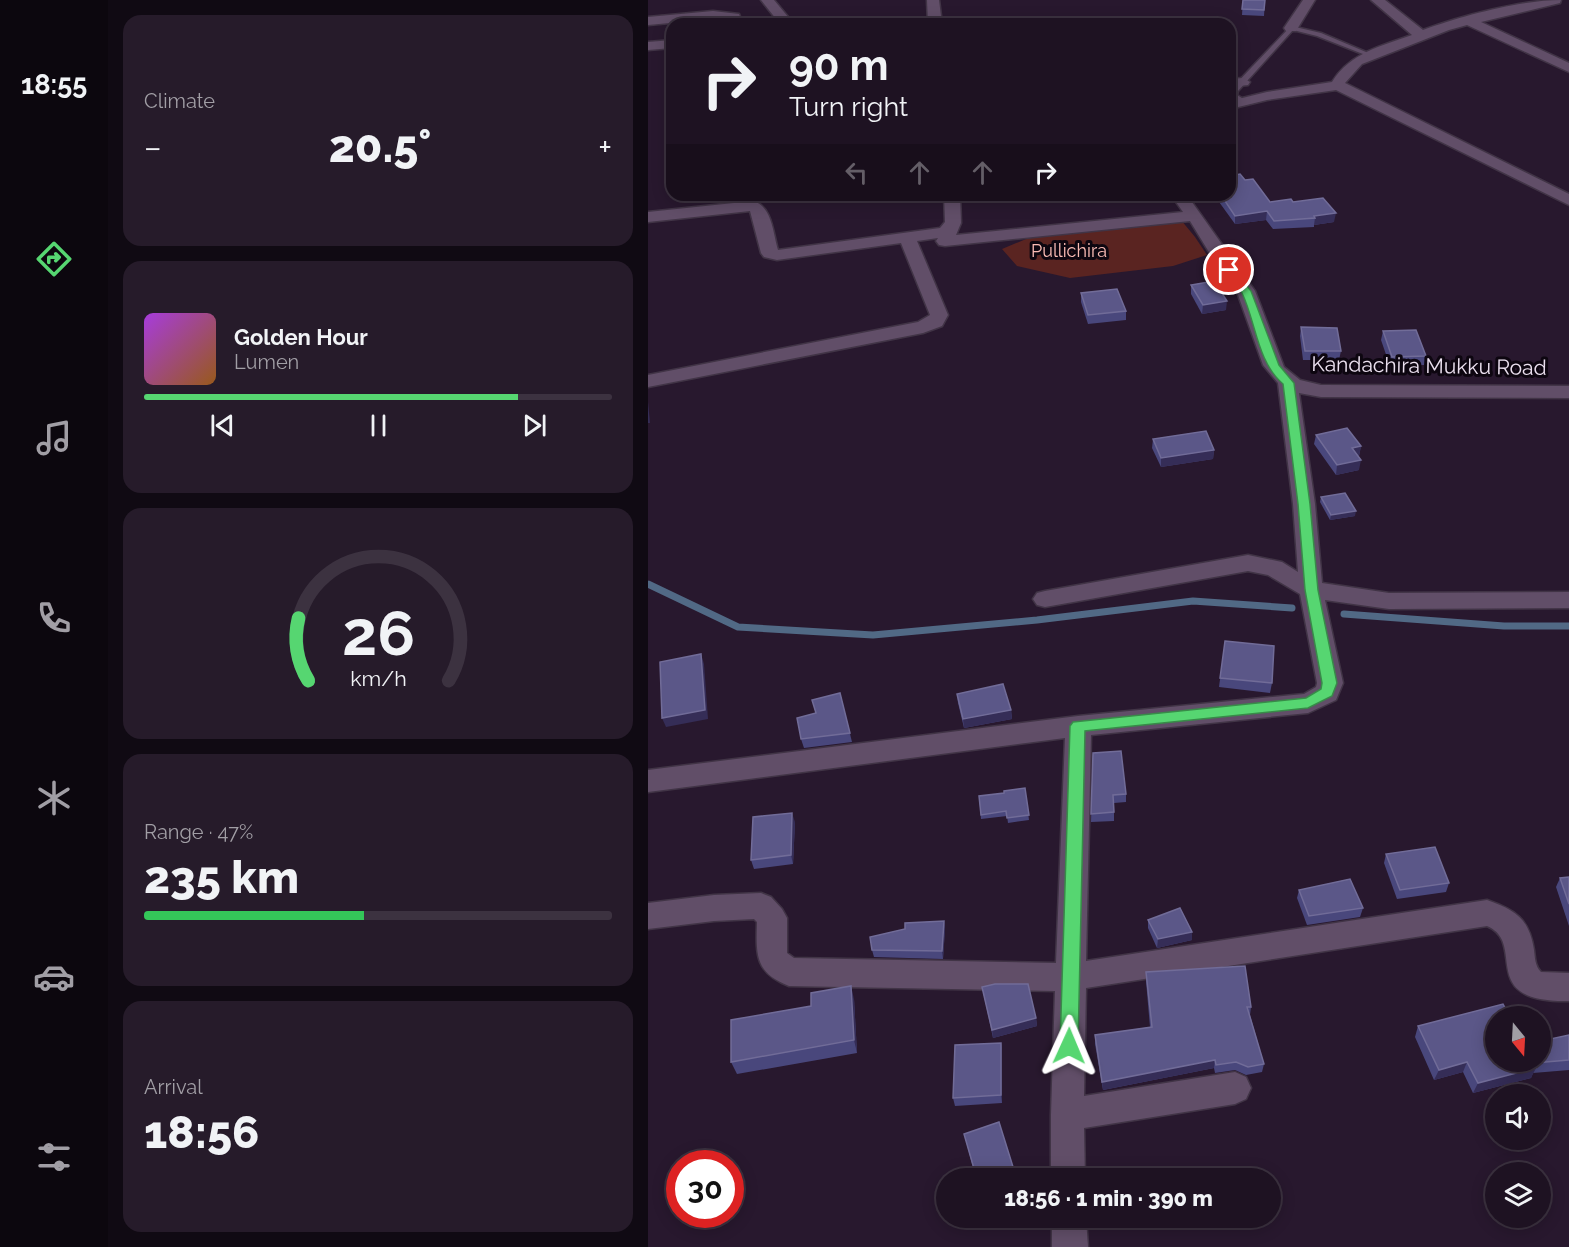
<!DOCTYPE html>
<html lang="en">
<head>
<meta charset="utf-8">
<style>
  :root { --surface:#1e1222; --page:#261b2a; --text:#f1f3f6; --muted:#a19ea5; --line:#3c3240; --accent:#56d671 }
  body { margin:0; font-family:Raleway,sans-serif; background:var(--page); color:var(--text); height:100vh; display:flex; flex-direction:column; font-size:22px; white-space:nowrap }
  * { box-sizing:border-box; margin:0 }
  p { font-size:20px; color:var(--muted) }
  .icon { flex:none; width:33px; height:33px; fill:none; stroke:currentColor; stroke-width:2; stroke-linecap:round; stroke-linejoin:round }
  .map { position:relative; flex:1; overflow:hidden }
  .drawer { display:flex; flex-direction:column; gap:15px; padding:15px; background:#100a13; width:540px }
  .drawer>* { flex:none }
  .guide { position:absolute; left:18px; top:18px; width:570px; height:183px; border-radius:18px; box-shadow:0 3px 15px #0003,0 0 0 2px var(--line); background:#1e1222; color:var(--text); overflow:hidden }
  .needle { width:39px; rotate:162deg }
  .tools { position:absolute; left:837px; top:1006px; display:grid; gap:12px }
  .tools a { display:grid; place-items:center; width:66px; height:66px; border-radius:50%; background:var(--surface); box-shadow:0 3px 15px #0003,0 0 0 2px var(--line); font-size:30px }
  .speed { position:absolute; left:18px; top:1150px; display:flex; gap:12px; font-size:30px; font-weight:700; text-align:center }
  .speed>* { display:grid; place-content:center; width:78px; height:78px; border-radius:50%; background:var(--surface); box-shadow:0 3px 15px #0003,0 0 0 2px var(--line); line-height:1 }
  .speed .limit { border:9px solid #d22; background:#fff; color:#111 }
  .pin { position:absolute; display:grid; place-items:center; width:51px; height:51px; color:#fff; margin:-26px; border:3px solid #fff; border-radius:50%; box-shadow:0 2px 6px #0007 }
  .me { position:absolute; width:66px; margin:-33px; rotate:1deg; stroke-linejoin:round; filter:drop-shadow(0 0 4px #0008) }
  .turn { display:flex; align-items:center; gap:21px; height:126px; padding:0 24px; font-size:27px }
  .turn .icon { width:78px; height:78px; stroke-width:2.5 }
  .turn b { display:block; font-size:42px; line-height:51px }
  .lanes { display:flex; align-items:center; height:57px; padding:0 24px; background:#0003; justify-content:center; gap:30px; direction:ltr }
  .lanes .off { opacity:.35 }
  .big { font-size:45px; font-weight:800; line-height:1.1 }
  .drawer .tile { flex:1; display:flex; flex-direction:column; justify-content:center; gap:9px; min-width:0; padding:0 21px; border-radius:18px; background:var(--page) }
  .drawer .dial { align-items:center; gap:0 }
  .dial svg { height:156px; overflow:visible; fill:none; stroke:var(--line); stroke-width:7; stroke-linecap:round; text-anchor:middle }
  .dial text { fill:var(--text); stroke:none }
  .song { display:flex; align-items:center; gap:18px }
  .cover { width:72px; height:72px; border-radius:9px; background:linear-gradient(135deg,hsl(280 70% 55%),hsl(30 70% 35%)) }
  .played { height:6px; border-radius:3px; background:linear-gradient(90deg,var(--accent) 80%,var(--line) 80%) }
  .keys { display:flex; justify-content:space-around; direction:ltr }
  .heat { display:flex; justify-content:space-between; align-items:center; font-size:33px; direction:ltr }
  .charge { height:9px; border-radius:4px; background:linear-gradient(90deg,#34c759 47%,var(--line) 0) }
  .trip { position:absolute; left:288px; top:1168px; width:345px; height:60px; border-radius:30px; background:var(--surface); box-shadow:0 3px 15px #0003,0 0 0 2px var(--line); font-weight:800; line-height:60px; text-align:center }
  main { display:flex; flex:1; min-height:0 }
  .tab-bar { display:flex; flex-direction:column; width:108px; justify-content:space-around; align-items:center; background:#0c070e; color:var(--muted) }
  .tab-bar .icon { width:42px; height:42px }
  .tab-bar .active { color:var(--accent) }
  .tab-bar b { font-size:27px; color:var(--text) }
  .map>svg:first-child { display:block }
  .green { fill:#5a2421 }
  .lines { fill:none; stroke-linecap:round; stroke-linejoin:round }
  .stream { stroke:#516985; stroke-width:7 }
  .service-casing { stroke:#413446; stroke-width:3 }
  .minor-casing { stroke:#413446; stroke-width:3 }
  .service { fill:#614e68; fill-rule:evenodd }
  .minor { fill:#614e68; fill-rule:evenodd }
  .wall { fill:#49477c }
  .shaded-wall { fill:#352d57 }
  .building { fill:#5b5788; stroke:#716c98; stroke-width:1.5 }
  .route { fill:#56d671; stroke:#388b49; stroke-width:1.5 }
  .labels { text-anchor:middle; stroke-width:6; stroke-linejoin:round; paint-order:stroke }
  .far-park-label { font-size:18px; fill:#fbbcb5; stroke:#0d0610 }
  .street-label { font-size:21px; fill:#ebe0ef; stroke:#0d0610 }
</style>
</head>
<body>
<main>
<nav class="tab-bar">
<b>18:55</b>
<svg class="icon active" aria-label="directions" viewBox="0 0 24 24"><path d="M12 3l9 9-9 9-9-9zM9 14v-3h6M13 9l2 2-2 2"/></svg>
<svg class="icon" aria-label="music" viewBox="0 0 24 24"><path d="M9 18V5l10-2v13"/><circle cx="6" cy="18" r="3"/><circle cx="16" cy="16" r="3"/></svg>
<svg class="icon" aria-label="phone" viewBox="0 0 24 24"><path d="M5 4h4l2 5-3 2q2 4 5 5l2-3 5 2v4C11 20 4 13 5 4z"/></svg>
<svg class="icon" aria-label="climate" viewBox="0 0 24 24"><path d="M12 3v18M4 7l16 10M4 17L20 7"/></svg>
<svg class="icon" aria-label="car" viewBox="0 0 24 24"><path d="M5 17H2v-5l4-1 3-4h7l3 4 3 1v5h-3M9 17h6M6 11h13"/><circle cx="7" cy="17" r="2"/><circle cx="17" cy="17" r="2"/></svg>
<svg class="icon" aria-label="filters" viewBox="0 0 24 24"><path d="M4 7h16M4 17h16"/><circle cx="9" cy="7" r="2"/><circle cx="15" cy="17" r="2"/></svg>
</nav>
<section class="drawer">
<div class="tile"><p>Climate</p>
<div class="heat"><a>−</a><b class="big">20.5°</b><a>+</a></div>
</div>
<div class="tile">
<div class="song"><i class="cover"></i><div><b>Golden Hour</b><p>Lumen</p></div></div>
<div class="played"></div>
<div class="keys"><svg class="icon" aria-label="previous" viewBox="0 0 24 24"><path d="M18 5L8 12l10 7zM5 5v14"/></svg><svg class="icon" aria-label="pause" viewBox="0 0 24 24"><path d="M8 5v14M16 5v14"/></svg><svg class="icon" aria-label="next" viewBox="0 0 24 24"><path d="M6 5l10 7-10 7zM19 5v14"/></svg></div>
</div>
<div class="tile dial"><svg viewBox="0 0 100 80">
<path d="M14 69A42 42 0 1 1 86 69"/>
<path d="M14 69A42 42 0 0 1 9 37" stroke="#56d671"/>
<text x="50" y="56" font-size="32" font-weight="700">26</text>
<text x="50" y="72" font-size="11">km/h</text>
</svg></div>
<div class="tile"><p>Range · 47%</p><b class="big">235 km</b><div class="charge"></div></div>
<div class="tile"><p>Arrival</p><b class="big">18:56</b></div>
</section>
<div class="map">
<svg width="921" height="1247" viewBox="0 0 921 1247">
  <rect width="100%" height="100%" fill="#28182e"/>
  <path class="green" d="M 533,220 L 547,237 L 559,255 L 525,266 L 422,278 L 369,266 L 354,249 L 414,224 L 445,225 Z"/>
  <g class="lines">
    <g class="stream">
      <path d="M 0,584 L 90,627 L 225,635 L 389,620 L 545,601 L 644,608"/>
      <path d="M 696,614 L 856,626 L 921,626"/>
    </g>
    <defs>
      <path id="service" d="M 643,26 L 673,33 L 725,55 L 720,56 L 669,36 L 645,30 L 590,91 L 589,95 L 597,100 L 597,104 L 591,104 L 582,98 L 583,89 Z"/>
      <g id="minor">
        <path d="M 113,0 L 126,0 L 146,24 L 132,24 Z"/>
        <path d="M 279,0 L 291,0 L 294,24 L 280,24 Z"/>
        <path d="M 655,0 L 667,0 L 648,31 L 638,31 L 636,28 Z"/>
        <path d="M 723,0 L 737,0 L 775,30 C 813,16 873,0 913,0 L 912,3 L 833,22 L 921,63 L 921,72 L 819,25 L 801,30 L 714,64 L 697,83 L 921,194 L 921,205 L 688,90 L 619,100 L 582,109 L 582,101 L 619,92 L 684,82 C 702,53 733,46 764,35 Z"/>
        <path d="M 65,11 L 91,14 L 95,24 L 81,24 L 80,20 L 65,19 L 0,25 L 0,17 Z"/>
        <path d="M 24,40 L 24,48 L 0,50 L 0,42 Z"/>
        <path d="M 595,78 L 602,82 L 600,85 L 582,87 L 582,79 Z"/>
        <path d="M 296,195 L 312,195 L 313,223 L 308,235 L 535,212 L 523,195 L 539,195 L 607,291 L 636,367 L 652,380 L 673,385 L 921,386 L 921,398 L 673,397 L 651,393 L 667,504 L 674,583 L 741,593 L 921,592 L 921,608 L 741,609 L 677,600 L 695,683 L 688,700 L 660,713 L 443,735 L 438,961 L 839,900 C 867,910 881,918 886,950 C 887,958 887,966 893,972 L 921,973 L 921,1001 C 827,1003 880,943 839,926 L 438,988 L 436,1096 L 587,1072 L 598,1077 L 603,1088 L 598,1099 L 587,1104 L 436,1128 L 437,1179 L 403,1179 L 403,1115 L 407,991 L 141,986 C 107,973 108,955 109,922 L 106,919 L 66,921 L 0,929 L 0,903 L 66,895 L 113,893 L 123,897 L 134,909 L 139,918 L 139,953 L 146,958 L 408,963 L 417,738 L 0,792 L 0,770 L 430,716 L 656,694 L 668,687 L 669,683 L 652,594 L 620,575 L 600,571 L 397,607 L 389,605 L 385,599 L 389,593 L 397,591 L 600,555 L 634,562 L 650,572 L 645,504 L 630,383 L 615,365 L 589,292 L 572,270 L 542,221 L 297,246 L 291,245 L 288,241 L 290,238 L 269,241 L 300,315 L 294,326 L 275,333 L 0,387 L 0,375 L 270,322 L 282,315 L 253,243 L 129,260 L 116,257 L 113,253 L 102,211 L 0,222 L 0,212 L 105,201 C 124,206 125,233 130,250 L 292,228 L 297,222 Z"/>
        <path d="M 404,1218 L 438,1218 L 440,1247 L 404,1247 Z"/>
      </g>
    </defs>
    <use href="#service" class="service-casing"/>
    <use href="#minor" class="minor-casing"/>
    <use href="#service" class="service"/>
    <use href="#minor" class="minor"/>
  </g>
  <g class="wall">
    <path d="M 595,0 L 617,0 L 616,16 L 594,15 Z"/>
    <path d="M 597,180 L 622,202 L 645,202 L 686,222 L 666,225 L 666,227 L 625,229 L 618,220 L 587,224 L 566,195 L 582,195 Z"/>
    <path d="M 205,195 L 236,195 L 205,196 Z"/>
    <path d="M 543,285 L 578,310 L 554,314 L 543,294 Z"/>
    <path d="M 433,293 L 478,311 L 478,320 L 440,324 L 433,302 Z"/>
    <path d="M 653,327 L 693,351 L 691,360 L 655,360 L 652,336 Z"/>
    <path d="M 735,331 L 778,356 L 776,365 L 742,366 L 733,340 Z"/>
    <path d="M 668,435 L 713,446 L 711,456 L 710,456 L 711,470 L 688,475 L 666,444 Z"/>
    <path d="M 505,439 L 566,450 L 565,459 L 513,467 L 504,448 Z"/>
    <path d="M 673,497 L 707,516 L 682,520 L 672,502 Z"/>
    <path d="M 577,641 L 624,683 L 622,693 L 571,687 Z"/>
    <path d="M 192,693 L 204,742 L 156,748 L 153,739 L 168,713 Z"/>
    <path d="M 309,694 L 363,710 L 364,719 L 316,728 L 310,703 Z"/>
    <path d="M 445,753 L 478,794 L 478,802 L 466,803 L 466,821 L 443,822 Z"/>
    <path d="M 377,788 L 381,820 L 360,823 L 359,816 L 333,819 L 331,796 L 356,793 Z"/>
    <path d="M 147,822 L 145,864 L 106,869 L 103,860 Z"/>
    <path d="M 738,854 L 801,883 L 798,892 L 749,899 L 736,863 Z"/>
    <path d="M 921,877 L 921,926 L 908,887 L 912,878 Z"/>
    <path d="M 651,890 L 715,908 L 712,917 L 659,925 L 649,898 Z"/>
    <path d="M 500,920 L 544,940 L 509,948 L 500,928 Z"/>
    <path d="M 296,921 L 297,929 L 295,959 L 226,957 L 224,950 Z"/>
    <path d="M 498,972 L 603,1007 L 602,1015 L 616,1064 L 614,1072 L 598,1075 L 587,1070 L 567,1073 L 566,1068 L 455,1090 L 447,1044 L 447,1035 L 502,1027 L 498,981 Z"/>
    <path d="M 334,987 L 388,1018 L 389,1026 L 345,1038 Z"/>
    <path d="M 206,999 L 209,1053 L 89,1074 L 83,1062 Z"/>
    <path d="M 770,1026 L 848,1062 L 898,1040 L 921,1035 L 921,1070 L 885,1073 L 883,1078 L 825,1093 L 815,1072 L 786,1080 L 767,1037 Z"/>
    <path d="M 353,1043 L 354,1051 L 354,1103 L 307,1106 L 305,1098 Z"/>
    <path d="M 316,1134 L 367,1178 L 364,1179 L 328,1179 Z"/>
  </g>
  <g class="shaded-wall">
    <path d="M 619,211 L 618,220 L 587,224 L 587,216 Z"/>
    <path d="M 688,213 L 686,222 L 666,225 L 667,218 L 666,216 Z"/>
    <path d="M 579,301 L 578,310 L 554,314 L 555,305 Z"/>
    <path d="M 0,402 L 2,423 L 0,423 Z"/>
    <path d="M 713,446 L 711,456 L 702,458 L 704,448 Z"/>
    <path d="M 566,450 L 565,459 L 513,467 L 513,458 Z"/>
    <path d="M 713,460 L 711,470 L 688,475 L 689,465 Z"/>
    <path d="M 708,511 L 707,516 L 682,520 L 683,515 Z"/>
    <path d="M 53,654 L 56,664 L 60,719 L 18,727 L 14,718 Z"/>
    <path d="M 363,710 L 364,719 L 316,728 L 315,719 Z"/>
    <path d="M 144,813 L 147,822 L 145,864 L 143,855 Z"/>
    <path d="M 296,921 L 297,929 L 295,959 L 294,951 Z"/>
    <path d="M 544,932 L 544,940 L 509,948 L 510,939 Z"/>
    <path d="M 203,986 L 206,999 L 209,1053 L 206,1040 Z"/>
    <path d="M 388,1018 L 389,1026 L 345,1038 L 344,1030 Z"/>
    <path d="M 353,1043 L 354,1051 L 354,1103 L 353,1095 Z"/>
    <path d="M 567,1060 L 566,1068 L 455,1090 L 454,1082 Z"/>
    <path d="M 819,1062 L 815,1072 L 786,1080 L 791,1070 Z"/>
    <path d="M 888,1068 L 883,1078 L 825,1093 L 830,1083 Z"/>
    <path d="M 366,1170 L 367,1178 L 364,1179 L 343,1179 Z"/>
  </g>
  <g class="building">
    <path d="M 595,0 L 617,0 L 616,10 L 594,9 Z"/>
    <path d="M 592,174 L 597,180 L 605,179 L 622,202 L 643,199 L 645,202 L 675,198 L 688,213 L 666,216 L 667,218 L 626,221 L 619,211 L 587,216 L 573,195 L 582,195 L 582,176 Z"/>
    <path d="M 566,281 L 579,301 L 555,305 L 543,285 Z"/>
    <path d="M 469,289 L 478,311 L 440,315 L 433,293 Z"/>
    <path d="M 653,327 L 689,328 L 693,351 L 657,351 Z"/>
    <path d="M 768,330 L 778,356 L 744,357 L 735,331 Z"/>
    <path d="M 699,428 L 713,446 L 704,448 L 713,460 L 689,465 L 668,435 Z"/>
    <path d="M 558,431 L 566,450 L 513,458 L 505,439 Z"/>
    <path d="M 697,493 L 708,511 L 683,515 L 673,497 Z"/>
    <path d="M 577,641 L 626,646 L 624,683 L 572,678 Z"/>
    <path d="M 53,654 L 57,710 L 14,718 L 12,662 Z"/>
    <path d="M 355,684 L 363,710 L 315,719 L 309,694 Z"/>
    <path d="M 192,693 L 202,733 L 153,739 L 149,718 L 168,713 L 164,700 Z"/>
    <path d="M 473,751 L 478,794 L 465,795 L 466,812 L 443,814 L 445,753 Z"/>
    <path d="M 377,788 L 381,815 L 359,818 L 358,811 L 333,815 L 331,796 L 356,793 L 356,791 Z"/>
    <path d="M 144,813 L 143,855 L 103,860 L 105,817 Z"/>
    <path d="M 787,847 L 801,883 L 752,890 L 738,854 Z"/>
    <path d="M 921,877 L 921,904 L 912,878 Z"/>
    <path d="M 702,879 L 715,908 L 661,916 L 651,890 Z"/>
    <path d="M 532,908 L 544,932 L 510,939 L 500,920 Z"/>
    <path d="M 296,921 L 294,951 L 224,950 L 222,937 L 257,929 L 257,923 Z"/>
    <path d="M 597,966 L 603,1007 L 599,1007 L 616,1064 L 600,1067 L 588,1062 L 568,1065 L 567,1060 L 454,1082 L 447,1035 L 504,1027 L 498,972 Z"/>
    <path d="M 347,984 L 380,984 L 388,1018 L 344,1030 L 334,987 Z"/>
    <path d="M 203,986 L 206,1040 L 83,1062 L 83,1020 L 163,1006 L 163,993 Z"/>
    <path d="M 855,1004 L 862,1017 L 848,1017 L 848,1062 L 892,1062 L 892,1029 L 894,1029 L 898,1040 L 921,1035 L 921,1060 L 886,1063 L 888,1068 L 830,1083 L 819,1062 L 791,1070 L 770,1026 Z"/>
    <path d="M 353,1043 L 353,1095 L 305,1098 L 307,1045 Z"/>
    <path d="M 351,1122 L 366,1170 L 343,1179 L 329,1179 L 316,1134 Z"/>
  </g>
  <path class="route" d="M 577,268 L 585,268 L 603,291 L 631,365 L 646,383 L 662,504 L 670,590 L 689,683 L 684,696 L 660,708 L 437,731 L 430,1046 L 427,1052 L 421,1055 L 414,1052 L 412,1046 L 422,726 L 425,722 L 658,698 L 673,689 L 674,683 L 657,590 L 650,504 L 635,384 C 609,362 608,322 594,293 C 590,285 581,278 576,270 Z"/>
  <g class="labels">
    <g class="far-park-label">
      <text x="421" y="257">Pullichira</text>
    </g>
    <g class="street-label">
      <text transform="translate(781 366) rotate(1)" y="7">Kandachira Mukku Road</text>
    </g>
  </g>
</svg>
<div class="tools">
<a><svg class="needle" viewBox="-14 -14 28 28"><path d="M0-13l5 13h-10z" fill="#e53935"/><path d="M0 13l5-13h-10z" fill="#a19ea5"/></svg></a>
<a><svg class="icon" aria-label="sound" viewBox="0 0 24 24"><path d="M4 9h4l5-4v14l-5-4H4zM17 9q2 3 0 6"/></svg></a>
<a><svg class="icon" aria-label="layers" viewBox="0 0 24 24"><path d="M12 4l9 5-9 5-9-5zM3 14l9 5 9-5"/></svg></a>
</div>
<div class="speed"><div class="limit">30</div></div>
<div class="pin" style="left:581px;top:270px;background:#d93025"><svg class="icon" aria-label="arrive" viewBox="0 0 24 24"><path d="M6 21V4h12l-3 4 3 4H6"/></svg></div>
<svg class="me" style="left:421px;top:1046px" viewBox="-20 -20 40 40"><path d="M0-17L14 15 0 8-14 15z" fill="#56d671" stroke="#fff" stroke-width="4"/></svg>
<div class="trip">18:56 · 1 min · 390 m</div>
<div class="guide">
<div class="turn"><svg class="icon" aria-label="right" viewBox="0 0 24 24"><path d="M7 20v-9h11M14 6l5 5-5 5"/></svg><div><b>90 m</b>Turn right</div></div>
<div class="lanes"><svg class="icon off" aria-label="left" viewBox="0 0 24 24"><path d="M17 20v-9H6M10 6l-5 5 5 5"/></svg><svg class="icon off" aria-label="ahead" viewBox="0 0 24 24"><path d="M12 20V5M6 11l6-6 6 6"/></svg><svg class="icon off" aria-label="ahead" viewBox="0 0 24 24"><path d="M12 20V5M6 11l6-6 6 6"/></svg><svg class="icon" aria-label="right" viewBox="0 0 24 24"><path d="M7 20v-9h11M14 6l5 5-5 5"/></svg></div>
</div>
</div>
</main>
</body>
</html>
